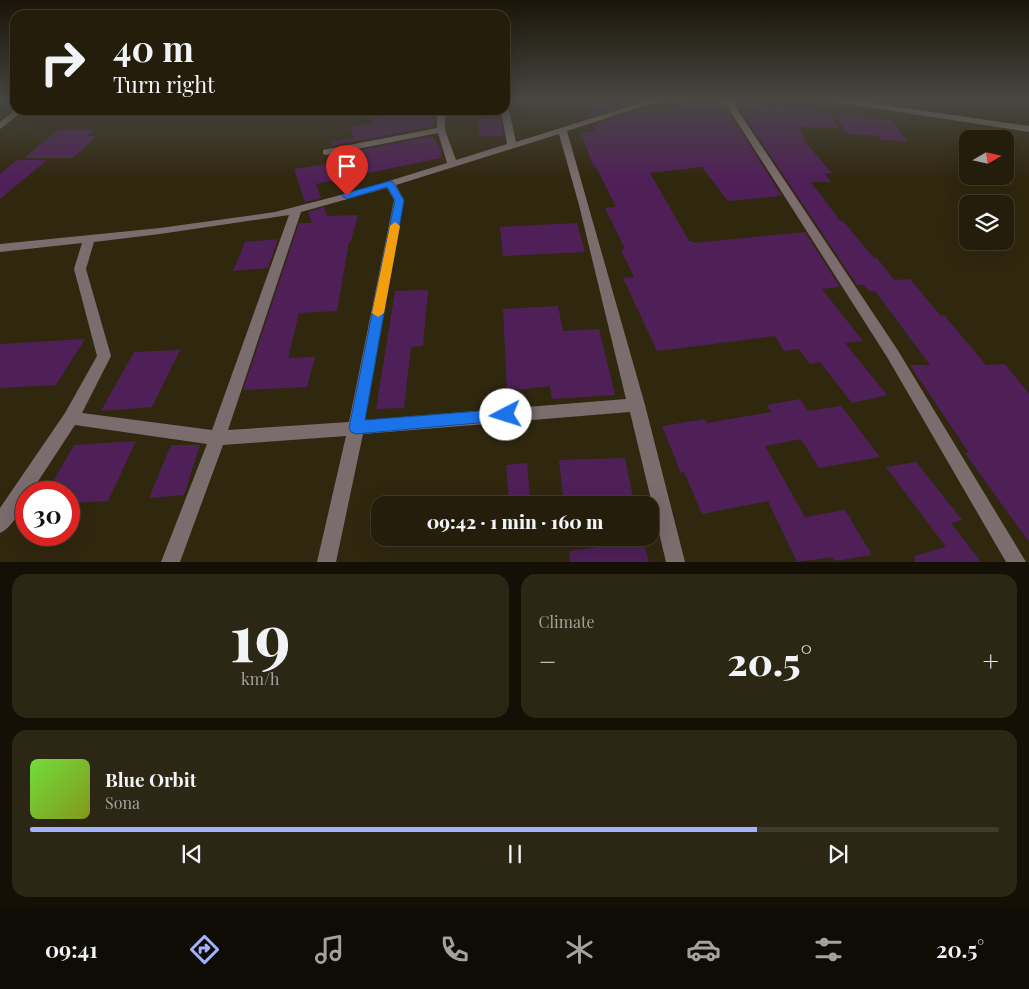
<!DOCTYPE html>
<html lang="en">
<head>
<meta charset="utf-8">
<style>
  :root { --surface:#241d0b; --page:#2c2614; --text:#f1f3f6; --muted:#a3a29d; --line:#413b2c; --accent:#a2b2fd }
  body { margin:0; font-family:"Playfair Display",serif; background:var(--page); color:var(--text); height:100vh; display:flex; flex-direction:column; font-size:19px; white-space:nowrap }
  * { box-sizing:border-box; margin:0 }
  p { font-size:16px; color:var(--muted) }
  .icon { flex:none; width:28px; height:28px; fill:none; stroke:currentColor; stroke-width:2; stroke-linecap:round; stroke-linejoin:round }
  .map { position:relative; height:562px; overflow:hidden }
  .sheet { display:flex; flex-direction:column; gap:12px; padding:12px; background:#141006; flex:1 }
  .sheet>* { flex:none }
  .top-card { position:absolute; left:10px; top:10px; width:500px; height:105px; border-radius:15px; box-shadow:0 5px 20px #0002,0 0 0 1px var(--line); background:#241d0b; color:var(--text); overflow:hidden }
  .needle { width:32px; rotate:81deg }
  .buttons { position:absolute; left:959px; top:130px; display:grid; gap:10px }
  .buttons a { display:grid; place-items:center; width:55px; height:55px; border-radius:10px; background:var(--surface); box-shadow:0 5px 20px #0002,0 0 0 1px var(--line); font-size:25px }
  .speed { position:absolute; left:15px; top:481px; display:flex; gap:10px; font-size:25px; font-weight:700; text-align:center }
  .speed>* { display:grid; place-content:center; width:65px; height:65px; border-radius:50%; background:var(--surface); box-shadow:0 5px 20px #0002,0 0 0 1px var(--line); line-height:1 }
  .speed .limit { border:8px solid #d22; background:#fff; color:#111 }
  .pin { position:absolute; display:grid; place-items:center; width:42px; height:42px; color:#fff; margin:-51px -21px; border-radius:50% 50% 50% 0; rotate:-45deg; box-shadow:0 0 5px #0007 }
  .pin .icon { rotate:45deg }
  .me { position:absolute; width:55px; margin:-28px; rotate:265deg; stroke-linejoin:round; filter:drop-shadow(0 0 4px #0008) }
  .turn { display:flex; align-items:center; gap:18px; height:105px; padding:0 20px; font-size:22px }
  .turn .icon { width:65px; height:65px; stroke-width:2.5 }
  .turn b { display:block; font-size:35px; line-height:42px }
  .big { font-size:38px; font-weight:800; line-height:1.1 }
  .sheet .widget { flex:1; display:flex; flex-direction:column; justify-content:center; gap:8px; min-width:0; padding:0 18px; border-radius:15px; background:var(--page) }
  .sheet .dial { align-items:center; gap:0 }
  .dial b { font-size:65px; line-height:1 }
  .song { display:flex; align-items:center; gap:15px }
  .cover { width:60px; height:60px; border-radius:8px; background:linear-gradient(135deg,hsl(100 70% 55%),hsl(70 70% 35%)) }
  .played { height:5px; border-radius:2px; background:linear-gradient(90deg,var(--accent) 75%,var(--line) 75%) }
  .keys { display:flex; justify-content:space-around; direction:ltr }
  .heat { display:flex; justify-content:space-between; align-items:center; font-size:28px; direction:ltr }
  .sheet .tiles { flex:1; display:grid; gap:12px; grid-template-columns:1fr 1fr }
  .widget:last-child { grid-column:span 2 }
  .trip { position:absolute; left:371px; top:496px; width:288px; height:50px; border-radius:15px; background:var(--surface); box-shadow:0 5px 20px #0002,0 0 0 1px var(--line); font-weight:800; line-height:50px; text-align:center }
  .dock { display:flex; height:80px; justify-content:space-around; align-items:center; background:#0e0c04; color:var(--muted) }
  .dock .icon { width:35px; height:35px }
  .dock .current { color:var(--accent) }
  .dock b { font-size:22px; color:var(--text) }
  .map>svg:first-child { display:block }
  .building { fill:#4f2058 }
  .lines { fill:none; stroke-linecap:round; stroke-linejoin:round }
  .minor { fill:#7b6d6d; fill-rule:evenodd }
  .route { fill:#1a73e8; stroke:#114b97 }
  .slow { fill:#f59e0b }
</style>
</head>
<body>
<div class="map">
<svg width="1029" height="562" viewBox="0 0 1029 562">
  <rect width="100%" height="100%" fill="#30270f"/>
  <g class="building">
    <path d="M 585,100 L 616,100 L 619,108 L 590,117 Z"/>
    <path d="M 692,100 L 721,100 L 782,196 L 728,201 L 702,167 L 650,173 L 689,241 L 692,241 L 694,243 L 805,232 L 840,287 L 822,289 L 863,341 L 845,343 L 887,395 L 852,403 L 820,362 L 810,364 L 799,349 L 784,351 L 775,336 L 657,351 L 623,278 L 634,277 L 621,250 L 625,249 L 605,208 L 616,207 L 596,167 L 594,167 L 581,133 L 595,132 L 593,125 L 639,109 L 675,108 L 671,102 L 692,102 Z"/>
    <path d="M 733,100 L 760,100 L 764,105 L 810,106 L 814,110 L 826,110 L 840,128 L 797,127 L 806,140 L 803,140 L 832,173 L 825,174 L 831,182 L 811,182 L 841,222 L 843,221 L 874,258 L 877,258 L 894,280 L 910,279 L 940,315 L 944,315 L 986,365 L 1005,364 L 1029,394 L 1029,542 L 965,453 L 969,453 L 910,365 L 930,365 L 875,291 L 869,291 L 864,285 L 857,285 Z"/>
    <path d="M 405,110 L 427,110 L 435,122 L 435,126 L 332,146 L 331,142 L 354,138 L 350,127 L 372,123 L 370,119 L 407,112 Z"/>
    <path d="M 835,115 L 891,120 L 908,141 L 881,140 L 878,136 L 847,134 Z"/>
    <path d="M 501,118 L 504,136 L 479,137 L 478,119 Z"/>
    <path d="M 59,129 L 94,129 L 87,136 L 97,136 L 73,158 L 24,158 Z"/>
    <path d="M 432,136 L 441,149 L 441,158 L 316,184 L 321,198 L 305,202 L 294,169 L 333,163 L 330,156 Z"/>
    <path d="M 17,160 L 47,160 L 0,199 L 0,174 Z"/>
    <path d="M 324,207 L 327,216 L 358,215 L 351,241 L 349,242 L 337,311 L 299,313 L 288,358 L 315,357 L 307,387 L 243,390 L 299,223 L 312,223 L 308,212 Z"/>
    <path d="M 577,223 L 585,252 L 503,256 L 500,227 Z"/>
    <path d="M 278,239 L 268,268 L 233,271 L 245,242 Z"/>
    <path d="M 428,290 L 423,346 L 411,347 L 404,408 L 376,409 L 395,291 Z"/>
    <path d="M 558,306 L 563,331 L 599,329 L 615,395 L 552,399 L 550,386 L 507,391 L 503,309 Z"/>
    <path d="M 85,339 L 56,385 L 0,388 L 0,344 Z"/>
    <path d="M 180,350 L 152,407 L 101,411 L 134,352 Z"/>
    <path d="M 800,399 L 808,411 L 841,406 L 880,457 L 819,468 L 801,439 L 765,446 L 805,517 L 845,510 L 872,555 L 835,561 L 833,557 L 797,562 L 768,501 L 702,514 L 684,472 L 681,473 L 662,426 L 705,419 L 707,423 L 771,412 L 767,405 Z"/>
    <path d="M 136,441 L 108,501 L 69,503 L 69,492 L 47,492 L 74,445 Z"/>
    <path d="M 171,445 L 200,445 L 184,495 L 149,498 Z"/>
    <path d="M 625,458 L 634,502 L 564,505 L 559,460 Z"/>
    <path d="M 916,462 L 962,520 L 951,523 L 981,562 L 915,562 L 914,556 L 946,547 L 886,467 Z"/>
    <path d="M 527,463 L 530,498 L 509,499 L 506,465 Z"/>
    <path d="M 643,541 L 649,562 L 570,562 L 569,551 Z"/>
  </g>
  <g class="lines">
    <g class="minor">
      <path d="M 650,100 L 662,100 L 567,131 L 645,405 L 685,562 L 666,562 L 630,412 L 363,434 L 336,562 L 317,562 L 346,436 L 223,445 L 180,562 L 161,562 L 207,444 L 75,425 L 31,492 L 26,492 C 26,505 12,528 0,533 L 0,508 L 65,413 L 97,356 L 74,269 L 82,243 L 0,252 L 0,244 L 160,228 L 275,212 L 360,190 L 447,163 L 438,133 L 326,155 L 323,154 L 323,150 L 437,128 L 437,110 L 445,110 L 445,130 L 456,160 L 507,144 L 501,110 L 505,110 L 505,107 L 509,110 L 516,142 ZM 559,134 L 579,205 L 626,399 L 365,420 L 404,200 L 396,185 ZM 387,188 L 394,200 L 349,422 L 228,430 L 301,212 ZM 289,215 L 212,430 L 82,413 L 111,356 L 86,269 L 94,242 L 160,234 Z"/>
      <path d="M 723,100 L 731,100 L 897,349 L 1026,562 L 1006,562 L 887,357 Z"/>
      <path d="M 831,100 L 851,100 L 1029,126 L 1029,132 L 835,102 Z"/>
      <path d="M 15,110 L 24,110 L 0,129 L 0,122 Z"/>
    </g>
  </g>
  <linearGradient id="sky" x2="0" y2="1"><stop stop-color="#1a1508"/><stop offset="0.56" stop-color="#484742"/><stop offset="1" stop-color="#484742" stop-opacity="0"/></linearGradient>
  <rect width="1029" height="179" fill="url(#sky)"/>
  <path class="route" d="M 390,181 L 393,182 L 404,200 L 365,420 L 506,409 L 511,411 L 513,415 L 511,420 L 356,434 L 351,432 L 349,428 L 395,200 L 387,187 L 347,199 L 342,196 L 343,194 Z"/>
  <path class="slow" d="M 395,222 L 400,226 L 384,313 L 378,317 L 372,313 L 390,226 Z"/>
</svg>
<div class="buttons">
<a><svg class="needle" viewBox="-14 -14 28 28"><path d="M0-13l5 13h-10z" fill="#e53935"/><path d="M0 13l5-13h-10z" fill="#a3a29d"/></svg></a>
<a><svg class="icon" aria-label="layers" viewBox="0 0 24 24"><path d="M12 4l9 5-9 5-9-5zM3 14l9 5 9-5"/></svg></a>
</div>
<div class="speed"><div class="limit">30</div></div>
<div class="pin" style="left:347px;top:196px;background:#d93025"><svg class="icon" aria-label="arrive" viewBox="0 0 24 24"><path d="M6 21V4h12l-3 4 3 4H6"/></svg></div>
<svg class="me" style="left:506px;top:415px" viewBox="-20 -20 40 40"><circle r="19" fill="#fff"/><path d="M0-13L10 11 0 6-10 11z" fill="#1a73e8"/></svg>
<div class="trip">09:42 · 1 min · 160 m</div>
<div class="top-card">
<div class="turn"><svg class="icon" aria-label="right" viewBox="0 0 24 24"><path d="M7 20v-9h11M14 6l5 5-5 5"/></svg><div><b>40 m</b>Turn right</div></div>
</div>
</div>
<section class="sheet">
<div class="tiles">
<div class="widget dial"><b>19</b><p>km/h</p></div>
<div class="widget"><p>Climate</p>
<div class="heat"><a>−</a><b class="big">20.5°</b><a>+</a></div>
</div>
<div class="widget">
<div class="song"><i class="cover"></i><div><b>Blue Orbit</b><p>Sona</p></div></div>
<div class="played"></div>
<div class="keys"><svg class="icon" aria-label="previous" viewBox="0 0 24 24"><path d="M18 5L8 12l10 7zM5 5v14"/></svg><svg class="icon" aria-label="pause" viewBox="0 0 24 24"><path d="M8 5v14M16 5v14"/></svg><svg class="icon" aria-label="next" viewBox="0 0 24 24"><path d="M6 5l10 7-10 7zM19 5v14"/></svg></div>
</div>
</div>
</section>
<nav class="dock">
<b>09:41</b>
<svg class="icon current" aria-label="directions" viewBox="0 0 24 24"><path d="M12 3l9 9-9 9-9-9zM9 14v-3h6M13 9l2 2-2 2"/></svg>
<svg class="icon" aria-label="music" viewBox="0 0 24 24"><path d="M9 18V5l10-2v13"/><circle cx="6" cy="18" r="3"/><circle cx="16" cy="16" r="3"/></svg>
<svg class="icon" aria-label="phone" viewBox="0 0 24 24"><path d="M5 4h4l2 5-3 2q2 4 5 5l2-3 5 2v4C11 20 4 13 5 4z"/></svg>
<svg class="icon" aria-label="climate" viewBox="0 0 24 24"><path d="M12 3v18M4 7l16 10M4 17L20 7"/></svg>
<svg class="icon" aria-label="car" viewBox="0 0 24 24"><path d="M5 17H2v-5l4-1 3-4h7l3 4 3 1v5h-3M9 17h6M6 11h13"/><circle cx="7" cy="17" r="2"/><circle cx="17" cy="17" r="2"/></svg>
<svg class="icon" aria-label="filters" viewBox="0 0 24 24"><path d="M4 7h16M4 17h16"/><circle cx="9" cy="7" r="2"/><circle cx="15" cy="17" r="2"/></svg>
<b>20.5°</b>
</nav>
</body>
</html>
